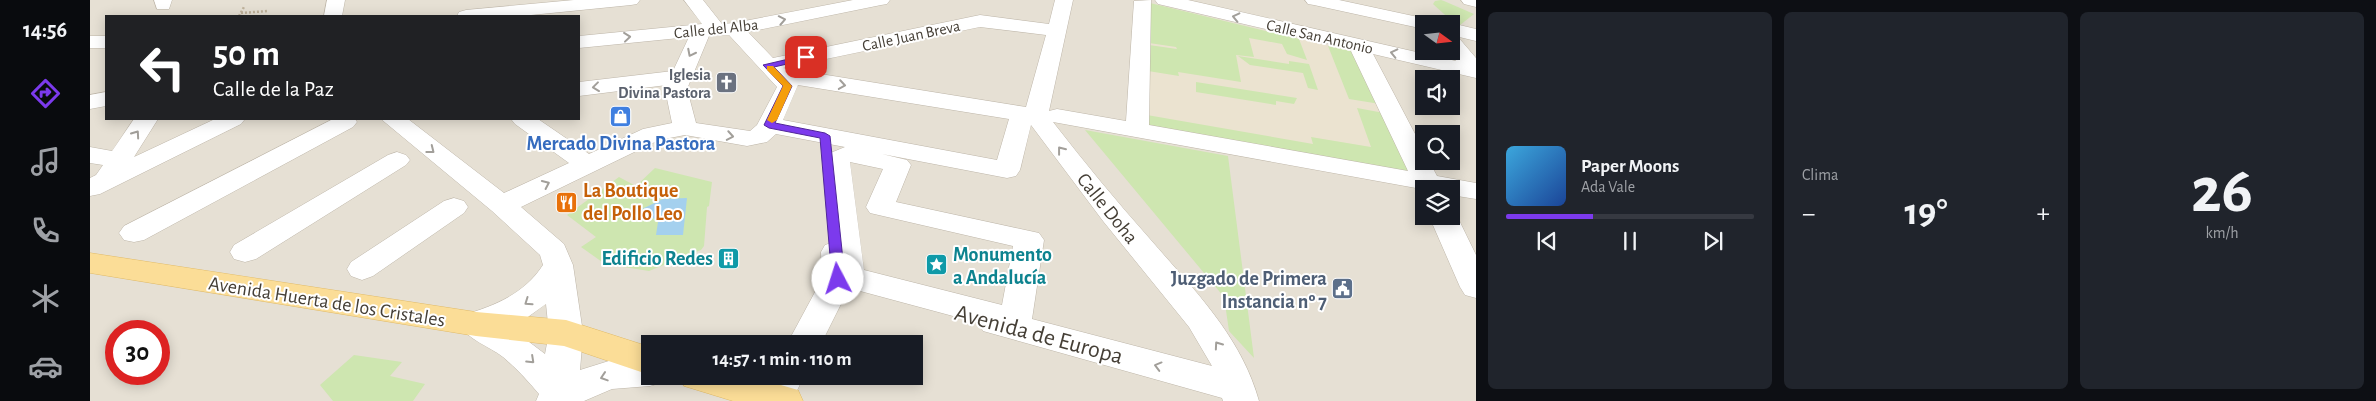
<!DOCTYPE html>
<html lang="es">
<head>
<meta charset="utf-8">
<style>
  :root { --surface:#171b24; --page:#20242c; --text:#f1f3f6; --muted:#9ea1a6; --line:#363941; --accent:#7c3aed }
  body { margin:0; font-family:"Alegreya Sans",sans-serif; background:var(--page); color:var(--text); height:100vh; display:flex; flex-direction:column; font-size:19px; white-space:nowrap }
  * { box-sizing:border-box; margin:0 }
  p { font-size:16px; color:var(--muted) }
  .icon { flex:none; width:28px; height:28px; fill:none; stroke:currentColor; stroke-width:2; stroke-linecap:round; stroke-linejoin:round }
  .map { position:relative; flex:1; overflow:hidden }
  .drawer { display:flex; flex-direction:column; gap:12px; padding:12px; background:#0d0f14; width:900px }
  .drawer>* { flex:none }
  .banner { position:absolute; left:15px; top:15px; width:475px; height:105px; border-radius:0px; box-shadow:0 2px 12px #0003; background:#202124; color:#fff; overflow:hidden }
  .needle { width:32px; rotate:105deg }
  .fabs { position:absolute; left:1325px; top:15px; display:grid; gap:10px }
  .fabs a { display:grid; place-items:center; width:45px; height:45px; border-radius:0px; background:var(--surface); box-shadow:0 2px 12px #0003; font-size:25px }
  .speed { position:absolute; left:15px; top:320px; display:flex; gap:10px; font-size:25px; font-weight:700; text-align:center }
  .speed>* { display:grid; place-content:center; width:65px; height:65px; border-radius:50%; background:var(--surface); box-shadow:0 2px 12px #0003; line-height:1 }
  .speed .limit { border:8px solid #d22; background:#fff; color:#111 }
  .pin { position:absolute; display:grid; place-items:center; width:42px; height:42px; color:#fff; margin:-21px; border-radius:10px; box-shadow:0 2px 8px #0006 }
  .me { position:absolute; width:55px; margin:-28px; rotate:355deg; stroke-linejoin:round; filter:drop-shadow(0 0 4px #0008) }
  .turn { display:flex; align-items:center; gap:18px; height:105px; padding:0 25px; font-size:22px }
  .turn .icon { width:65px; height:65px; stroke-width:2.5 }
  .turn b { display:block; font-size:35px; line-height:42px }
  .big { font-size:38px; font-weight:700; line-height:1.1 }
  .drawer .tile { flex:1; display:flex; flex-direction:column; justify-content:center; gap:8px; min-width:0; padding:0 18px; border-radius:8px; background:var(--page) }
  .drawer .dial { align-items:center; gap:0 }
  .dial b { font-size:65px; line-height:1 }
  .song { display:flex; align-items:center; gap:15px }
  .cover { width:60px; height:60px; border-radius:8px; background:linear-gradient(135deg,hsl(200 70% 55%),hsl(220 70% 35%)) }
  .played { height:5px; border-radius:2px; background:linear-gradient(90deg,var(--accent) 35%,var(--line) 35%) }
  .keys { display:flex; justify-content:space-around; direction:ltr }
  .heat { display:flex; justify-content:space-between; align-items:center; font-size:28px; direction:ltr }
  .drawer .tiles { flex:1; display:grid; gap:12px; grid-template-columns:repeat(3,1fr) }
  .trip { position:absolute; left:551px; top:335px; width:282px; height:50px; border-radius:0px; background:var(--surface); box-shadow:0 2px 12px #0003; font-weight:700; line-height:50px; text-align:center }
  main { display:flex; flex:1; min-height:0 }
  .dock { display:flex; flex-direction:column; width:90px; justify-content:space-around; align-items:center; background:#090b0e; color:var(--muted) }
  .dock .icon { width:35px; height:35px }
  .dock .current { color:var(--accent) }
  .dock b { font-size:22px; color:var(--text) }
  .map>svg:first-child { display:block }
  .residential { fill:#e6e0d4; fill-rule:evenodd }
  .education { fill:#ebe3d0 }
  .green { fill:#cee6b0 }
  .water { fill:#a4d0ee }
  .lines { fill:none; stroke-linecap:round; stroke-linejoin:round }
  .minor-casing { stroke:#beb6a9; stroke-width:1 }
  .major-casing { stroke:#e0ba67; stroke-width:1 }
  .path { stroke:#bfb29b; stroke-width:2.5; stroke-dasharray:2 2; stroke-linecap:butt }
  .minor { fill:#fff; fill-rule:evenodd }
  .major { fill:#fbdd97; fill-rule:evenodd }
  .oneway { stroke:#a29f9a }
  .route { fill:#7c3aed; stroke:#51269a }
  .slow { fill:#f59e0b }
  .labels { text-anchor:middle; stroke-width:4; stroke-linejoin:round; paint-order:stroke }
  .far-street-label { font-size:16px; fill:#453f36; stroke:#fff }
  .far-worship-label { font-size:16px; font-weight:bold; fill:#5b616d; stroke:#fff; text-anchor:end }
  .shop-label { font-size:20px; font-weight:bold; fill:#366cbe; stroke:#fff }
  .food-label { font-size:20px; font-weight:bold; fill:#c56008; stroke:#fff; text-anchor:start }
  .street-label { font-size:20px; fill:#453f36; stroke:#fff }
  .culture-label { font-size:20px; font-weight:bold; fill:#0d838f; stroke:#fff; text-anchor:start }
  .service-label { font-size:20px; font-weight:bold; fill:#4e5e75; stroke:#fff; text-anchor:end }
  .near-street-label { font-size:24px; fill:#453f36; stroke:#fff }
</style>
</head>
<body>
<main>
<nav class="dock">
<b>14:56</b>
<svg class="icon current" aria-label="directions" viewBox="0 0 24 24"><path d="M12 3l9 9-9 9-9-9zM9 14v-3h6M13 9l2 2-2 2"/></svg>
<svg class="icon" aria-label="music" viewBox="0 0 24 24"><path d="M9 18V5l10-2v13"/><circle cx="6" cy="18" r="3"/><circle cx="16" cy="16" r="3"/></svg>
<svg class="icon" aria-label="phone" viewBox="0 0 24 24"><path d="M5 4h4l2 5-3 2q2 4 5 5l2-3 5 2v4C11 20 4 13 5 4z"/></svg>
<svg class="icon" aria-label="climate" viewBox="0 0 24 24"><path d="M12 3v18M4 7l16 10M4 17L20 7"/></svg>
<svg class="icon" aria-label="car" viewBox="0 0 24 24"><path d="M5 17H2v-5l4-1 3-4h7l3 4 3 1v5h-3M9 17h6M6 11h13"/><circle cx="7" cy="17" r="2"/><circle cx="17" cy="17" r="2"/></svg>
</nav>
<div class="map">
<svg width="1386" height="401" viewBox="0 0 1386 401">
  <rect width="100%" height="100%" fill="#f2efe6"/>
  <path class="residential" d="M 0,0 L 1386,0 L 1386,401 L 0,401 ZM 16,16 L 489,16 L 489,119 L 16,119 ZM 1334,24 L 1361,24 L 1361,51 L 1334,51 ZM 1334,79 L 1361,79 L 1361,106 L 1334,106 ZM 1334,134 L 1361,134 L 1361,161 L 1334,161 ZM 1334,189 L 1361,189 L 1361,216 L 1334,216 ZM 26,331 L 69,331 L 69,374 L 26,374 ZM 560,344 L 825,344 L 825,376 L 560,376 Z"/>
  <path class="education" d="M 1060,3 L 1265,52 L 1322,172 L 1056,127 Z"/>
  <g class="green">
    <path d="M 1351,0 L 1354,1 L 1384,14 L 1370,25 L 1365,24 L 1343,4 L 1345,1 Z"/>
    <path d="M 1060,3 L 1209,39 L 1217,60 L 1197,54 L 1192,44 L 1159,38 L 1164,57 L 1146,55 L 1151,82 L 1088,72 L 1089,76 L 1058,71 L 1059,45 L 1087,49 L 1086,47 L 1059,43 Z"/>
    <path d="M 1238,46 L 1265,52 L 1290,104 L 1259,99 Z"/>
    <path d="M 1148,56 L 1199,64 L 1199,61 L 1219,64 L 1228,90 L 1218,88 L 1213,73 L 1160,65 Z"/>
    <path d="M 1106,82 L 1207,98 L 1204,104 L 1186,101 L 1186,105 L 1106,92 Z"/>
    <path d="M 1267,108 L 1294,113 L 1322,172 L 1056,127 L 1057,115 L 1223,144 L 1221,137 L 1281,147 Z"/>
    <path d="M 995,130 L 1138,156 L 1164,358 L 1139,331 L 1134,297 Z"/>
    <path d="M 565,168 L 622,182 L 619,206 L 617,207 L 614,246 L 611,250 L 559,271 L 515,264 L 491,247 L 506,237 L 477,215 L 529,177 L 546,186 Z"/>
    <path d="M 264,355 L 312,362 L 300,376 L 335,384 L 323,401 L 243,401 L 230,385 Z"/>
  </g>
  <path class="water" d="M 597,198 L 593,235 L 566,235 L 568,222 L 552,209 L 573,199 Z"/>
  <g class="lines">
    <defs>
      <g id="minor">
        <path d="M 64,0 L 82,0 L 79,9 L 67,9 Z"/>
        <path d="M 237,0 L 255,0 L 252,16 L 234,16 Z"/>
        <path d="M 484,0 L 550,0 L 547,4 L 541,5 L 431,16 L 367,16 L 369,12 L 376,10 Z"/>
        <path d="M 594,0 L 613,0 L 632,24 L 644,23 L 763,0 L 800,0 L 797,4 L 791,5 L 658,32 L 683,58 L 890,15 L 959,24 L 965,0 L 983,0 L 959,111 L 967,109 L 1036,121 L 1044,1 L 1061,0 L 1059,125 L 1318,171 L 1261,51 L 1262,49 L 1068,4 L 1065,0 L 1098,0 L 1366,61 L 1359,51 L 1361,51 L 1361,35 L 1368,37 L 1386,58 L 1386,78 L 1283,54 L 1334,151 L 1334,161 L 1339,161 L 1347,176 L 1386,183 L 1386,199 L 1361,195 L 1361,189 L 1334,189 L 1334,196 L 1330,195 L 1326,188 L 963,122 C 994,162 1026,201 1060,239 C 1104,290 1151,336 1169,401 L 1133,401 L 1132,398 L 893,331 L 889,323 L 759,288 L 731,344 L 697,344 L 732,279 L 731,252 L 735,245 L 741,243 L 734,159 L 738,154 L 755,147 L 686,134 L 677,142 L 657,146 L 595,135 L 569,140 L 431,207 L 474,244 L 483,265 L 493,333 L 490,370 L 522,360 L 560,358 L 560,376 L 576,376 L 573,382 L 560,386 L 522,389 L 494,401 L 446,401 L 449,394 C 438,381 426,368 413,357 C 399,346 378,340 369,324 L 374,315 C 406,305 434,294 453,265 L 450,255 L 402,211 L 291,119 L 318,119 L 414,193 L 479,163 L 425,124 L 421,119 L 448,119 L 499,154 L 553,129 L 582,123 L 575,89 L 577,85 L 489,96 L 489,82 L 583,71 L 599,37 L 489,48 L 489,36 L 612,24 ZM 890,27 L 956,35 L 936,107 L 693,68 ZM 639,35 L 687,87 L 667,125 L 660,131 L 606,123 L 597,89 L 619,36 ZM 708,85 L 919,119 L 907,160 L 693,120 ZM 941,125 L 1013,221 L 1099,327 L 1122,366 L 942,319 L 954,240 L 949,233 L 806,202 L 821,165 L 817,160 L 792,154 L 917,178 L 926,176 L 930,170 ZM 760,162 L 793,169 L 776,207 L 780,213 L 923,246 L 912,305 L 774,270 ZM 456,304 L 459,333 L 455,354 L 418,326 L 435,319 Z"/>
        <path d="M 1215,0 L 1249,0 L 1342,20 L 1344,24 L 1334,24 L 1334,29 L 1224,5 L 1218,4 Z"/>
        <path d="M 1371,0 L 1386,0 L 1386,7 L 1374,4 Z"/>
        <path d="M 1361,23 L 1386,29 L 1386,41 L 1361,35 L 1361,24 L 1359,24 Z"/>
        <rect x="0" y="36" width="16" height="12"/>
        <path d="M 16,92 L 16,106 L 0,109 L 0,95 Z"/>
        <path d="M 44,119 L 68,119 L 44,157 L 125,119 L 155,119 L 151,124 L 10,194 L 0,196 L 0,178 L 6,175 L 13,165 L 0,163 L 0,147 L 22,151 Z"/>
        <path d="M 243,119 L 265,119 L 267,122 L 263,127 L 54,240 L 44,242 L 34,240 L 29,233 L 34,226 Z"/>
        <path d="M 307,152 L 316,155 L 320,160 L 316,165 L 166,259 L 155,262 L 144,259 L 140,252 L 144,245 L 298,155 Z"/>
        <path d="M 364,198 L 374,201 L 378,207 L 374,213 L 283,276 L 272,280 L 261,276 L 257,269 L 261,262 L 354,201 Z"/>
        <path d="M 1361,209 L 1367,216 L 1386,255 L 1386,298 L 1375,295 L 1370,287 L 1339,216 L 1361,216 Z"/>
        <path d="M 678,376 L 714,376 L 702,401 L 668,401 L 667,398 Z"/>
      </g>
      <g id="major">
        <path d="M 0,253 L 386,312 L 476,320 L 560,347 L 560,375 L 474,346 L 386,336 L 0,273 Z"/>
        <path d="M 589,376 L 660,376 L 708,390 L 713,401 L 643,401 L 594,386 Z"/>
      </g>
    </defs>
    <use href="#minor" class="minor-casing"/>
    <use href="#major" class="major-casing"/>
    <g class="path">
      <path d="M 151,13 L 178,11"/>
      <path d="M 149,16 L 154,7"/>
    </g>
    <use href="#minor" class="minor"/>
    <use href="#major" class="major"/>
  </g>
  <defs><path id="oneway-chevron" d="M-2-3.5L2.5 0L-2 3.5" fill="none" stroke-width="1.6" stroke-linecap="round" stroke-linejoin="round" transform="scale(1.25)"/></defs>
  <g class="oneway">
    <use href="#oneway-chevron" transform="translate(1146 17) rotate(-167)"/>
    <use href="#oneway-chevron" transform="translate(692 20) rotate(-11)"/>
    <use href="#oneway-chevron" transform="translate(537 37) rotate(-6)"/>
    <use href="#oneway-chevron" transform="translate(601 53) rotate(117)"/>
    <use href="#oneway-chevron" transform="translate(1304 53) rotate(-167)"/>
    <use href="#oneway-chevron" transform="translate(752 85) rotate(9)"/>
    <use href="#oneway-chevron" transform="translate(506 87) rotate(173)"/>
    <use href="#oneway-chevron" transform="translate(46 134) rotate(-55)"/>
    <use href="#oneway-chevron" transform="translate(640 136) rotate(10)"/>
    <use href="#oneway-chevron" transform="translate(341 150) rotate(38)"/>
    <use href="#oneway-chevron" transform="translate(971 150) rotate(-128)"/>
    <use href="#oneway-chevron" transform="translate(456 184) rotate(-25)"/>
    <use href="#oneway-chevron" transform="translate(438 302) rotate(145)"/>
    <use href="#oneway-chevron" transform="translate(1128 345) rotate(-125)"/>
    <use href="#oneway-chevron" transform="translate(441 360) rotate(43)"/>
    <use href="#oneway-chevron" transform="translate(1068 366) rotate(-165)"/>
    <use href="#oneway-chevron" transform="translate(514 377) rotate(162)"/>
  </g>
  <path class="route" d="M 716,55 L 719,55 L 719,59 L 684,67 L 702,86 L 685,123 L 735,133 L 740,136 L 755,279 L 748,284 L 742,279 L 730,138 L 679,128 L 674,125 L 693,86 L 673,65 Z"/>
  <path class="slow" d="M 677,66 L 683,66 L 702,86 L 687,120 L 682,123 L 677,120 L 693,86 L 677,70 Z"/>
  <defs>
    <symbol id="church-square" viewBox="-11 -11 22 22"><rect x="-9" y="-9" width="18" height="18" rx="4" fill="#6b7280" stroke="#fff"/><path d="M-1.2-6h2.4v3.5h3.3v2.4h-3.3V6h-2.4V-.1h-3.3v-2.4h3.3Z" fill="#fff"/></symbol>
    <symbol id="shop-square" viewBox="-11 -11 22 22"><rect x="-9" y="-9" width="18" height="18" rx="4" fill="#3f7fe0" stroke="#fff"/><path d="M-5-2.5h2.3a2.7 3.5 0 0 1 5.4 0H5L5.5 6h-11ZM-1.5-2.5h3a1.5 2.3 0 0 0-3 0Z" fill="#fff"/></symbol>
    <symbol id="restaurant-square" viewBox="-11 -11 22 22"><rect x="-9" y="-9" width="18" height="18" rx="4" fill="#e8710a" stroke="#fff"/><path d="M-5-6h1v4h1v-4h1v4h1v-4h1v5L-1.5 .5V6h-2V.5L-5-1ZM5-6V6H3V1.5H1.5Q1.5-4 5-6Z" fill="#fff"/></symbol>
    <symbol id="building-square" viewBox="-11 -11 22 22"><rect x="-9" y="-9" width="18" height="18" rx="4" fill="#0f9aa8" stroke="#fff"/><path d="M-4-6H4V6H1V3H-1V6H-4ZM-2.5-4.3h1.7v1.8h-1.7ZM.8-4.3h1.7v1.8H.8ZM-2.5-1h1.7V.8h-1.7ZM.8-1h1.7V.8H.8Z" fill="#fff"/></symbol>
    <symbol id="sight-square" viewBox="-11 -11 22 22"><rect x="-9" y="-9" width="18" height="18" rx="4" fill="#0f9aa8" stroke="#fff"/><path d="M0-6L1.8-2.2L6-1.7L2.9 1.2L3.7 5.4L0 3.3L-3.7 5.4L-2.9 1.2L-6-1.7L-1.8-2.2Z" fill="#fff"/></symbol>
    <symbol id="civic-square" viewBox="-11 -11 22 22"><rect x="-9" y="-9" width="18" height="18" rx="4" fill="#5c6f8a" stroke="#fff"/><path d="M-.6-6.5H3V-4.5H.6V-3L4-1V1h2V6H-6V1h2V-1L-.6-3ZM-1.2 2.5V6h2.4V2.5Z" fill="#fff"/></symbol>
  </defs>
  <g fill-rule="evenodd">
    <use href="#church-square" x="624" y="70" width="25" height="25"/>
    <use href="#shop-square" x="518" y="104" width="25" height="25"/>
    <use href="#restaurant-square" x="464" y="190" width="25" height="25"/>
    <use href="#building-square" x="626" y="246" width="25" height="25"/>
    <use href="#sight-square" x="834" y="252" width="25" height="25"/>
    <use href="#civic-square" x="1240" y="276" width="25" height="25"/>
  </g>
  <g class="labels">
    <g class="far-street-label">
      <text transform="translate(626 28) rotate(-6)" y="6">Calle del Alba</text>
      <text transform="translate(821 35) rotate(-12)" y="6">Calle Juan Breva</text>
      <text transform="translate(1230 36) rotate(13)" y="6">Calle San Antonio</text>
    </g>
    <g class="far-worship-label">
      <text x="621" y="80">Iglesia<tspan x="621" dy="18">Divina Pastora</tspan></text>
    </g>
    <g class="shop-label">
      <text x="531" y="150">Mercado Divina Pastora</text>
    </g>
    <g class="food-label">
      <text x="493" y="197">La Boutique<tspan x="493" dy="23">del Pollo Leo</tspan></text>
    </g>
    <g class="street-label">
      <text transform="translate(1018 208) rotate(51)" y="7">Calle Doha</text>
      <text transform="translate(237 301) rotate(9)" y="7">Avenida Huerta de los Cristales</text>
    </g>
    <g class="culture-label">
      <text x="863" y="261">Monumento<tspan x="863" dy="23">a Andalucía</tspan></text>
      <text x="623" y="265" text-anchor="end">Edificio Redes</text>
    </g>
    <g class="service-label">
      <text x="1237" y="285">Juzgado de Primera<tspan x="1237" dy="23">Instancia nº 7</tspan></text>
    </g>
    <g class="near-street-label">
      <text transform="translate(949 334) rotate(15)" y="8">Avenida de Europa</text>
    </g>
  </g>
</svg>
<div class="fabs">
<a><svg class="needle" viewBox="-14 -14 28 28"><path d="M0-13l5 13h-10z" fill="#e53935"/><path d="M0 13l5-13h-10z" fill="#9ea1a6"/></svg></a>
<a><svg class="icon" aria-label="sound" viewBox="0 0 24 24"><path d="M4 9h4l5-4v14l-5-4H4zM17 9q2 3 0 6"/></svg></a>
<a><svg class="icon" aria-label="search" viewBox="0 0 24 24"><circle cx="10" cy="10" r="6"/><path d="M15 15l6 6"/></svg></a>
<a><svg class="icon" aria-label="layers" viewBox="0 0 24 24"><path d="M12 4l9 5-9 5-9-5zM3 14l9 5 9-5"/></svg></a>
</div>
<div class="speed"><div class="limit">30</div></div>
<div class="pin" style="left:716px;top:57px;background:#d93025"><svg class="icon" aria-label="arrive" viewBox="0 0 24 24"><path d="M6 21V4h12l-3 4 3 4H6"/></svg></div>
<svg class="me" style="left:748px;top:279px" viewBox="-20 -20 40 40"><circle r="19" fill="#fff"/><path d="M0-13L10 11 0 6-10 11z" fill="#7c3aed"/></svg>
<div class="trip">14:57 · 1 min · 110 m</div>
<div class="banner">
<div class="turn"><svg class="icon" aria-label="left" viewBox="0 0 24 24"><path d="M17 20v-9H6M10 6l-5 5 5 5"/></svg><div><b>50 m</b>Calle de la Paz</div></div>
</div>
</div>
<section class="drawer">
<div class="tiles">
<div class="tile">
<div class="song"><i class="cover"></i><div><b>Paper Moons</b><p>Ada Vale</p></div></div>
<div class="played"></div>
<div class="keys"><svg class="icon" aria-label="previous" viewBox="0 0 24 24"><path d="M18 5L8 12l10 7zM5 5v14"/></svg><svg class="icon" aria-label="pause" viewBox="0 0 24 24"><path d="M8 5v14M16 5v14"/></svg><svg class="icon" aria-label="next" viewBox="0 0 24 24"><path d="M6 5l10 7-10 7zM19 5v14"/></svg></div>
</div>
<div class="tile"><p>Clima</p>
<div class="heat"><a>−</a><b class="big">19°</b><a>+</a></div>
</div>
<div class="tile dial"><b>26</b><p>km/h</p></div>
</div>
</section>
</main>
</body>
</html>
